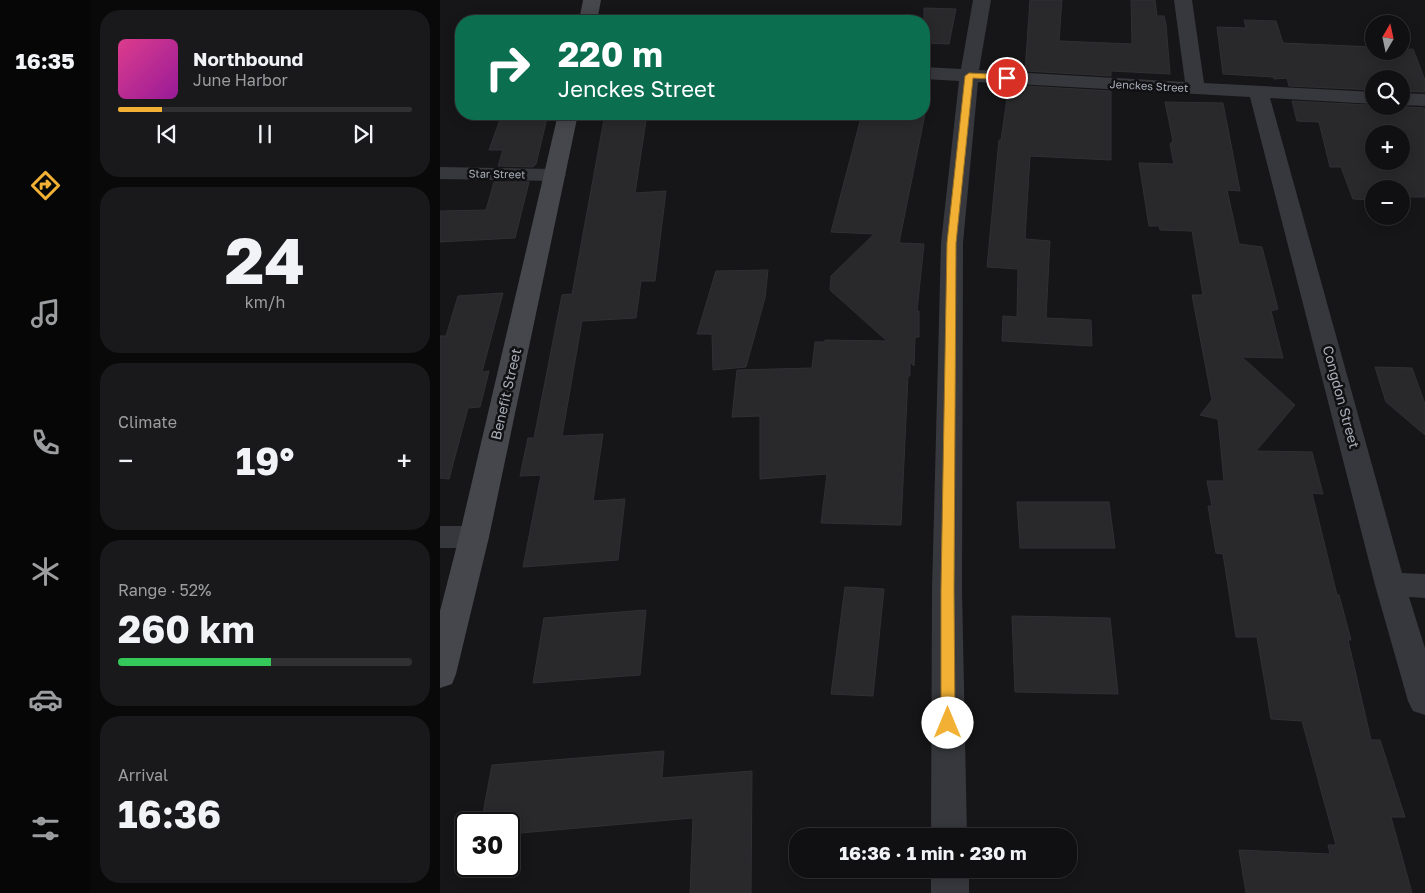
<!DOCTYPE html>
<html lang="en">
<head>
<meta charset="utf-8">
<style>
  :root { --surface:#101012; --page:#19191b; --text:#f1f3f6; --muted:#9c9d9f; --line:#303032; --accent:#f2b134 }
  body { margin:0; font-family:"Golos Text",sans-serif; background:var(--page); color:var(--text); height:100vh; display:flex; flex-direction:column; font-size:19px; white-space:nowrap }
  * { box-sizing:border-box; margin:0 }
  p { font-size:16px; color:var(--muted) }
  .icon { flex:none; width:28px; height:28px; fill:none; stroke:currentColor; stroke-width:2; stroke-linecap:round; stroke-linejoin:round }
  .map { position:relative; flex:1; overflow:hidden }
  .drawer { display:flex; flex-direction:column; gap:10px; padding:10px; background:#09090a; width:350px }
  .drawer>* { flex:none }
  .guide { position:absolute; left:15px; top:15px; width:475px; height:105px; border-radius:20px; box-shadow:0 2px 12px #0003,0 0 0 1px var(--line); background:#0b6e4f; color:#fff; overflow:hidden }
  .needle { width:32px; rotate:9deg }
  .tools { position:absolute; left:925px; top:15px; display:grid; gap:10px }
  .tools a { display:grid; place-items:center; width:45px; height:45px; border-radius:50%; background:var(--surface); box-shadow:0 2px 12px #0003,0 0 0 1px var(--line); font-size:25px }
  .speed { position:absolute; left:15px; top:812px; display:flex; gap:10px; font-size:25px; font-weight:700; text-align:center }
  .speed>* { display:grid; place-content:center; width:65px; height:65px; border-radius:50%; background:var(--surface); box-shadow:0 2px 12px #0003,0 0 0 1px var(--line); line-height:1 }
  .speed .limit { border:2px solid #111; border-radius:8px; background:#fff; color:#111 }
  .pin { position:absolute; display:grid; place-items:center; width:42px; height:42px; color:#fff; margin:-21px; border:2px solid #fff; border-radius:50%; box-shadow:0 1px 5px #0007 }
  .me { position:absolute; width:55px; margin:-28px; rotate:0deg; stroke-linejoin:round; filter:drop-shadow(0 0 4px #0008) }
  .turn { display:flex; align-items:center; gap:18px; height:105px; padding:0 20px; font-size:22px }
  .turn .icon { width:65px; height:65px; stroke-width:2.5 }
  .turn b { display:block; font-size:35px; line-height:42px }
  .big { font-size:38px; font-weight:700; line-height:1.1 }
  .drawer .widget { flex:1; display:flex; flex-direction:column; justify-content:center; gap:8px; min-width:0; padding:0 18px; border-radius:20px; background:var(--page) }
  .drawer .dial { align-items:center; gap:0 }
  .dial b { font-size:65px; line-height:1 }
  .song { display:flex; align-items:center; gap:15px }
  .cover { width:60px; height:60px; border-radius:8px; background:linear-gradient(135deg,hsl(330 70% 55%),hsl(300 70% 35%)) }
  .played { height:5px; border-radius:2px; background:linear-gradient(90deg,var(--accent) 15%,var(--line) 15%) }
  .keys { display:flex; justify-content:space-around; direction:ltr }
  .heat { display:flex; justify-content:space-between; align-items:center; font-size:28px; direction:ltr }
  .charge { height:8px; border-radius:4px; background:linear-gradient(90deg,#34c759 52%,var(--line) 0) }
  .trip { position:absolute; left:349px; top:828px; width:288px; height:50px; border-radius:20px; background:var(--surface); box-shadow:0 2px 12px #0003,0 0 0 1px var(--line); font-weight:700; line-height:50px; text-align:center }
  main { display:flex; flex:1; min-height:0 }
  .tabs { display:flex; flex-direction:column; width:90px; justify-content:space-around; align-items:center; background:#060607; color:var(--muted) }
  .tabs .icon { width:35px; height:35px }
  .tabs .selected { color:var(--accent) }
  .tabs b { font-size:22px; color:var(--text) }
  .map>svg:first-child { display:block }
  .building { fill:#29292c; stroke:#303034; fill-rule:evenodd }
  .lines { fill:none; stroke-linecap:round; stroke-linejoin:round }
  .street { fill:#37383d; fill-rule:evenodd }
  .secondary { fill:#45474d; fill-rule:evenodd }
  .route { fill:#f2b134; stroke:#9d7322 }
  .labels { text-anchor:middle; stroke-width:5; stroke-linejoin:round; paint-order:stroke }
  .far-street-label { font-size:11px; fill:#a8adb8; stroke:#111113 }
  .street-label { font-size:14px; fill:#a8adb8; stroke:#111113 }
</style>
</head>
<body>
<main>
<nav class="tabs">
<b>16:35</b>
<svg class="icon selected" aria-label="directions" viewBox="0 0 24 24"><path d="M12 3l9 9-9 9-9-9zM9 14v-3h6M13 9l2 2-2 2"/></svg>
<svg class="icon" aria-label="music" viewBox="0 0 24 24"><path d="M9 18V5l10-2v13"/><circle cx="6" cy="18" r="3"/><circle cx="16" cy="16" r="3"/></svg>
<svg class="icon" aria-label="phone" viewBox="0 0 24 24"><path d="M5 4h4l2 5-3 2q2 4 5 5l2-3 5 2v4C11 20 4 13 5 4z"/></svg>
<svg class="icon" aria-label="climate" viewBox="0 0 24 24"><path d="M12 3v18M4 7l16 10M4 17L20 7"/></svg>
<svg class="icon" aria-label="car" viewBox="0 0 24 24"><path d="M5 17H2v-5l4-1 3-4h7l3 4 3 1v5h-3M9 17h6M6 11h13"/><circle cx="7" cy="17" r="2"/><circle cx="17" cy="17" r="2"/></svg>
<svg class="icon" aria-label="filters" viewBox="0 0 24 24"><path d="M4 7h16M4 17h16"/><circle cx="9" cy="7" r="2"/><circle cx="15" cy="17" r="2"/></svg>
</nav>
<section class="drawer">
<div class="widget">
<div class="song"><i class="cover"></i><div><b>Northbound</b><p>June Harbor</p></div></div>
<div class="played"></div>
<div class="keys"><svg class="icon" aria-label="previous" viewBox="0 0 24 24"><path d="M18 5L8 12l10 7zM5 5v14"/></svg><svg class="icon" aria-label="pause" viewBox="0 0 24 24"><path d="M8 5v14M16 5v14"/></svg><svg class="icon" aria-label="next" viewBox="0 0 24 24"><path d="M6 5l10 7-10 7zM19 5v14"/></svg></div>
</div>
<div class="widget dial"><b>24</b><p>km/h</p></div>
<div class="widget"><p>Climate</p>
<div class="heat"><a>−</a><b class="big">19°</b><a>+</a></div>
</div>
<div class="widget"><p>Range · 52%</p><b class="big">260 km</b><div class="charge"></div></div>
<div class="widget"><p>Arrival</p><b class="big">16:36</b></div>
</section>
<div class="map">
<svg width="985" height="893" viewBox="0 0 985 893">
  <rect width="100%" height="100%" fill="#161618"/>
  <g class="building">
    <path d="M 590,0 L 622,0 L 619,41 L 692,44 L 691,0 L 715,0 L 717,16 L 724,16 L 726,24 L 730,74 L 671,71 L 671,76 L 585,71 Z"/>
    <path d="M 484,8 L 516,9 L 509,44 L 484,43 Z"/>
    <path d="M 804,20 L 836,21 L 843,43 L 934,47 L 934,51 L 973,49 L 985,80 L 985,92 L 961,91 L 961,79 L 934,79 L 934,90 L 849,86 L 847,78 L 834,79 L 833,77 L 783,74 L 777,27 L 806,28 Z"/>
    <path d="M 584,86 L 671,91 L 671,160 L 590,156 L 585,239 L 610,241 L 606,318 L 651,320 L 652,346 L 562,341 L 563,316 L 577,317 L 578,269 L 547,267 L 559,140 L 561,140 L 567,99 L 571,99 L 574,94 L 584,94 Z"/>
    <path d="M 852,101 L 985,108 L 985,197 L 967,197 L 968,201 L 961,200 L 961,189 L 934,189 L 934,200 L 913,199 L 901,167 L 890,167 L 879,122 L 857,121 ZM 934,134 L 961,134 L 961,161 L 934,161 Z"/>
    <path d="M 725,102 L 783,103 L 800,191 L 787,190 L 799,244 L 822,247 L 838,309 L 831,311 L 843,358 L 802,357 L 855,405 L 816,451 L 872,452 L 883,494 L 872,493 L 897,595 L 899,595 L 911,640 L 908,640 L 931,740 L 940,740 L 965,817 L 951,817 L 972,893 L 806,893 L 799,850 L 890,854 L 888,845 L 896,845 L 862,721 L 831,719 L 817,637 L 796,637 L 783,554 L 776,553 L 768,506 L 772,506 L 767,481 L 784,481 L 778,419 L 760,415 L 772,400 L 752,295 L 763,295 L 752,231 L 720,230 L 719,226 L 709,226 L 699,163 L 734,164 L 730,144 L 733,141 Z"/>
    <path d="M 62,114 L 108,114 L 96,164 L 93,167 L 58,166 L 63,150 L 49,150 Z"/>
    <path d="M 165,114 L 207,114 L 195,193 L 226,191 L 215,281 L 201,281 L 196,318 L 142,321 L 122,436 L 163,434 L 153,501 L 185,499 L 178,560 L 83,567 L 101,475 L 80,476 L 88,438 L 94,438 L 122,295 L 132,294 Z"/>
    <path d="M 422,114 L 485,114 L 459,243 L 484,244 L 477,311 L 479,311 L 479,337 L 475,337 L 474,366 L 470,362 L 470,376 L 468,376 L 461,525 L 381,523 L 387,474 L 320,479 L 320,416 L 292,417 L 297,370 L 372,368 L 375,342 L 385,342 L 385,340 L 447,341 L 390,290 L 391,276 L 434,234 L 391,232 Z"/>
    <path d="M 54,182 L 89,182 L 75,238 L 0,242 L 0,211 L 46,210 Z"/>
    <path d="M 328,270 L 325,298 L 306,367 L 273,370 L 272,334 L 257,334 L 276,271 Z"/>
    <path d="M 63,293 L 42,372 L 49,371 L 40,407 L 28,408 L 9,479 L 0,478 L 0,336 L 6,336 L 18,296 Z"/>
    <path d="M 935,367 L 972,368 L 985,404 L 985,435 L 946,402 Z"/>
    <path d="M 577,502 L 669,502 L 675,548 L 580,548 Z"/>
    <path d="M 405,587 L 444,589 L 433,696 L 391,694 Z"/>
    <path d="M 206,610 L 200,675 L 93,683 L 104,618 Z"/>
    <path d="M 572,616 L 670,618 L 678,694 L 575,692 Z"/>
    <path d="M 224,751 L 222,778 L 312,771 L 311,893 L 250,893 L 253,818 L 69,834 L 69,824 L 41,824 L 52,765 Z"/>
  </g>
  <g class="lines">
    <g class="street">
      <path d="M 533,0 L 551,0 L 539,70 L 745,82 L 734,0 L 752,0 L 764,83 L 934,92 L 934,104 L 830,98 L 962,573 L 985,574 L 985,598 L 969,597 L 985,648 L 985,715 L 973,711 L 968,701 L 935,585 L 810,97 L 538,82 L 523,243 L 522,590 L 527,836 L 491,836 L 492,590 L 501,243 L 519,81 L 484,79 L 484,67 L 521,69 Z"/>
      <path d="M 961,93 L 985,94 L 985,106 L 961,105 Z"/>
      <path d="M 0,167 L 115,169 L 122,171 L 126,175 L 122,179 L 115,181 L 0,179 Z"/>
      <path d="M 0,526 L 34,526 L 44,529 L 49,537 L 44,545 L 34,548 L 0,548 Z"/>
      <rect x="491" y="869" width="38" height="24"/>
    </g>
    <g class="secondary">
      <path d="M 143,0 L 161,0 L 157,21 L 139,21 Z"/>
      <path d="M 118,114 L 138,114 L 49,537 L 16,674 L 12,684 L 0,688 L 0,611 L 19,537 Z"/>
    </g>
  </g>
  <path class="route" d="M 529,73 L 567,75 L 571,78 L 567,80 L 533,78 L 516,243 L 514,590 L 515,723 L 513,727 L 508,729 L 503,727 L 501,723 L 501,590 L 507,243 L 525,76 Z"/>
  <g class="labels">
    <g class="far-street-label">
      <text transform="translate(709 86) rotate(3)" y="4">Jenckes Street</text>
      <text transform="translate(57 174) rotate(1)" y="4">Star Street</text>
    </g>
    <g class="street-label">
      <text transform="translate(66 394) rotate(-77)" y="5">Benefit Street</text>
      <text transform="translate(901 397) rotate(75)" y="5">Congdon Street</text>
    </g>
  </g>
</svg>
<div class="tools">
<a><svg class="needle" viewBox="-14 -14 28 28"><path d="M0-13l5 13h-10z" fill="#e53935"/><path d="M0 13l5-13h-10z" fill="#9c9d9f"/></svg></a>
<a><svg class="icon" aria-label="search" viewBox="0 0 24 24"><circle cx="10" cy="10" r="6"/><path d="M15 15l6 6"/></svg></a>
<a>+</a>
<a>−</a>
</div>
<div class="speed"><div class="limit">30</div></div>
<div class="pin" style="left:567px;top:78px;background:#d93025"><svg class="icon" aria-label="arrive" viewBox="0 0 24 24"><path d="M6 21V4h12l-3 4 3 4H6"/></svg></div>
<svg class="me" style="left:508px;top:723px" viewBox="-20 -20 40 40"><circle r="19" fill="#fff"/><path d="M0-13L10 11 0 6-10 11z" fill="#f2b134"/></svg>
<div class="trip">16:36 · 1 min · 230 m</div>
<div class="guide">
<div class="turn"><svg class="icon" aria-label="right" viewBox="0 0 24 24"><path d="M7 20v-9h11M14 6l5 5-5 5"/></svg><div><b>220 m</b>Jenckes Street</div></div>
</div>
</div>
</main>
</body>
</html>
